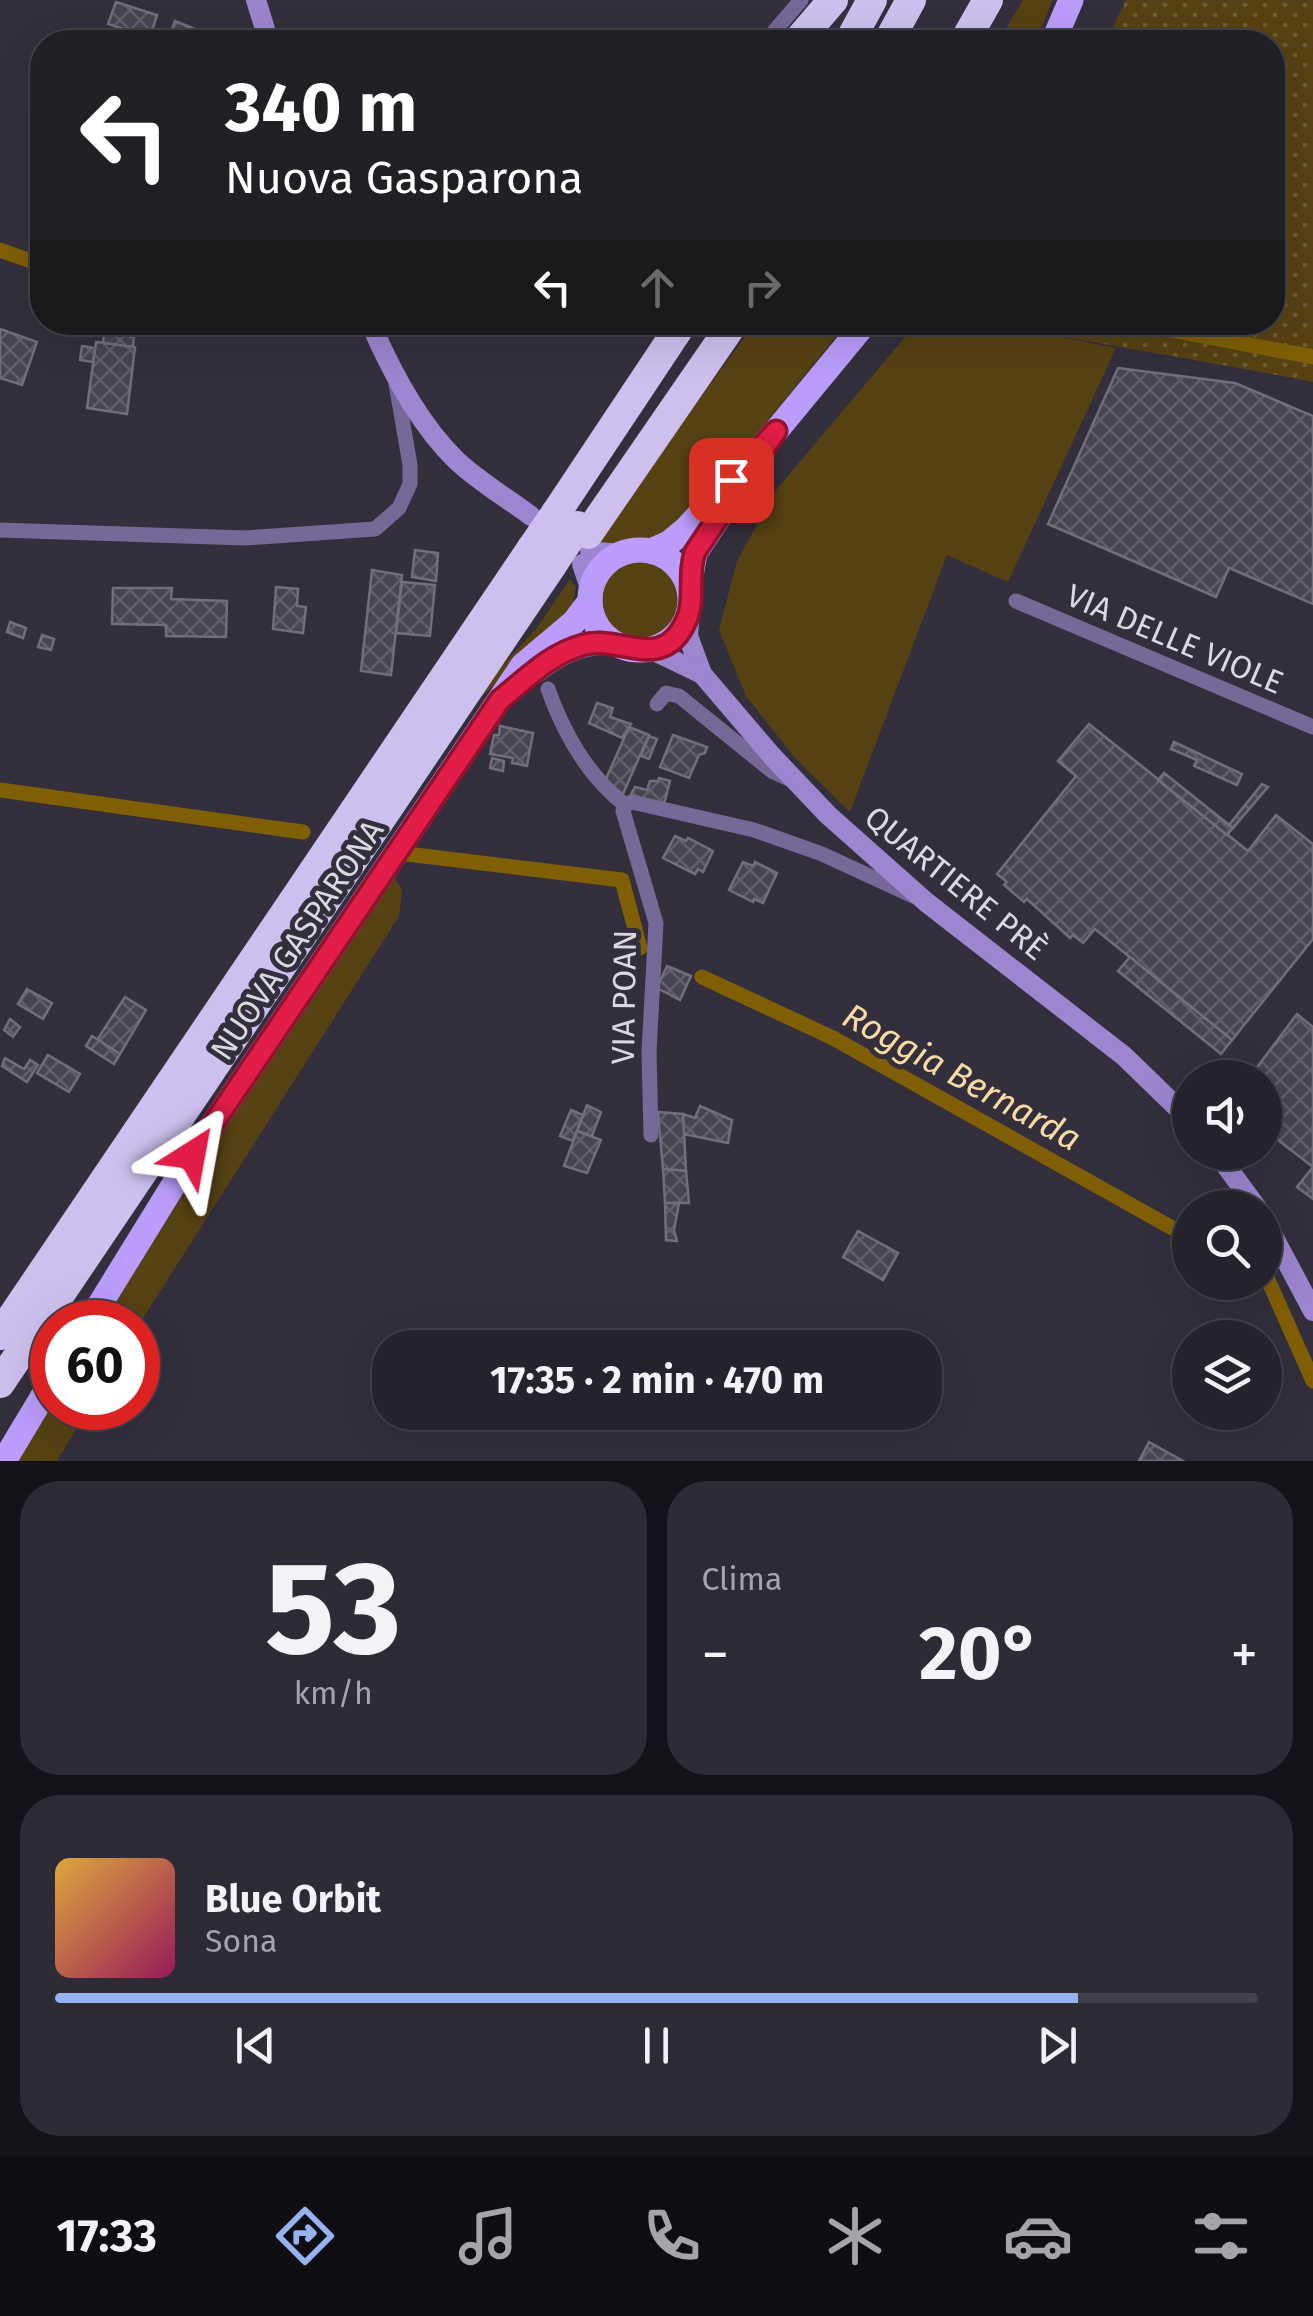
<!DOCTYPE html>
<html lang="it">
<head>
<meta charset="utf-8">
<style>
  :root { --surface:#26232e; --page:#2e2b36; --text:#f1f3f6; --muted:#a4a4aa; --line:#42404a; --accent:#95b2f1 }
  body { margin:0; font-family:"Fira Sans",sans-serif; background:var(--page); color:var(--text); height:100vh; display:flex; flex-direction:column; font-size:38px; white-space:nowrap }
  * { box-sizing:border-box; margin:0 }
  p { font-size:32px; color:var(--muted) }
  .icon { flex:none; width:55px; height:55px; fill:none; stroke:currentColor; stroke-width:2; stroke-linecap:round; stroke-linejoin:round }
  .map { position:relative; height:1461px; overflow:hidden }
  .sheet { display:flex; flex-direction:column; gap:20px; padding:20px; background:#151319; flex:1 }
  .sheet>* { flex:none }
  .top-card { position:absolute; left:30px; top:30px; width:1255px; height:305px; border-radius:40px; box-shadow:0 10px 40px #0002,0 0 0 2px var(--line); background:#202124; color:#fff; overflow:hidden }
  .buttons { position:absolute; left:1172px; top:1060px; display:grid; gap:20px }
  .buttons a { display:grid; place-items:center; width:110px; height:110px; border-radius:50%; background:var(--surface); box-shadow:0 10px 40px #0002,0 0 0 2px var(--line); font-size:50px }
  .speed { position:absolute; left:30px; top:1300px; display:flex; gap:20px; font-size:50px; font-weight:700; text-align:center }
  .speed>* { display:grid; place-content:center; width:130px; height:130px; border-radius:50%; background:var(--surface); box-shadow:0 10px 40px #0002,0 0 0 2px var(--line); line-height:1 }
  .speed .limit { border:15px solid #d22; background:#fff; color:#111 }
  .pin { position:absolute; display:grid; place-items:center; width:85px; height:85px; color:#fff; margin:-42px; border-radius:20px; box-shadow:0 5px 15px #0006 }
  .me { position:absolute; width:110px; margin:-55px; rotate:34deg; stroke-linejoin:round; filter:drop-shadow(0 0 8px #0008) }
  .turn { display:flex; align-items:center; gap:35px; height:210px; padding:0 30px; font-size:45px }
  .turn .icon { width:130px; height:130px; stroke-width:2.5 }
  .turn b { display:block; font-size:70px; line-height:85px }
  .lanes { display:flex; align-items:center; height:95px; padding:0 30px; background:#0003; justify-content:center; gap:50px; direction:ltr }
  .lanes .off { opacity:.35 }
  .big { font-size:75px; font-weight:700; line-height:1.1 }
  .sheet .tile { flex:1; display:flex; flex-direction:column; justify-content:center; gap:15px; min-width:0; padding:0 35px; border-radius:40px; background:var(--page) }
  .sheet .dial { align-items:center; gap:0 }
  .dial b { font-size:130px; line-height:1 }
  .song { display:flex; align-items:center; gap:30px }
  .cover { width:120px; height:120px; border-radius:15px; background:linear-gradient(135deg,hsl(40 70% 55%),hsl(330 70% 35%)) }
  .played { height:10px; border-radius:5px; background:linear-gradient(90deg,var(--accent) 85%,var(--line) 85%) }
  .keys { display:flex; justify-content:space-around; direction:ltr }
  .heat { display:flex; justify-content:space-between; align-items:center; font-size:55px; direction:ltr }
  .sheet .tiles { flex:1; display:grid; gap:20px; grid-template-columns:1fr 1fr }
  .tile:last-child { grid-column:span 2 }
  .trip { position:absolute; left:372px; top:1330px; width:570px; height:100px; border-radius:40px; background:var(--surface); box-shadow:0 10px 40px #0002,0 0 0 2px var(--line); font-weight:700; line-height:100px; text-align:center }
  .dock { display:flex; height:160px; justify-content:space-around; align-items:center; background:#0f0e12; color:var(--muted) }
  .dock .icon { width:70px; height:70px }
  .dock .active { color:var(--accent) }
  .dock b { font-size:45px; color:var(--text) }
  .map>svg:first-child { display:block }
  .grass { fill:#574213 }
  .park { fill:url(#park-dots) }
  .lines { fill:none; stroke-linecap:round; stroke-linejoin:round }
  .canal { stroke:#805f06; stroke-width:15 }
  .building { fill:url(#building-cross-hatch); stroke:#736e7e; stroke-width:2.5 }
  .street { stroke:#766897; stroke-width:15 }
  .secondary { stroke:#9d85cf; stroke-width:20 }
  .primary { stroke:#bb9cfb; stroke-width:25 }
  .highway { stroke:#cdc0ee; stroke-width:30 }
  .highway-bridge { stroke:#cdc0ee; stroke-width:30 }
  .route-casing { stroke:#92132f; stroke-width:25 }
  .route { stroke:#e11d48; stroke-width:18 }
  .labels { text-anchor:middle; stroke-width:10; stroke-linejoin:round; paint-order:stroke }
  .street-label { font-size:32px; fill:#dad8e0; stroke:#332f3d }
  .water-label { font-size:35px; font-style:italic; fill:#f8dba3; stroke:#332f3d }
</style>
</head>
<body>
<div class="map">
<svg width="1313" height="1461" viewBox="0 0 1313 1461">
  <defs>
    <pattern id="park-dots" width="8" height="8" patternUnits="userSpaceOnUse" patternTransform="scale(2.5)"><rect width="8" height="8" fill="#574213"/><path d="M2 2h.1M6 6h.1" fill="none" stroke="#6f5d35" stroke-width="1.8" stroke-linecap="round"/></pattern>
    <pattern id="building-cross-hatch" width="8" height="8" patternUnits="userSpaceOnUse" patternTransform="scale(2.5)"><rect width="8" height="8" fill="#484553"/><path d="M0 0l8 8M0 8l8-8" fill="none" stroke="#625f6b"/></pattern>
  </defs>
  <rect width="100%" height="100%" fill="#332f3d"/>
  <g class="grass">
    <path d="M 1023,0 L 1053,0 L 1035,42 L 998,42 Z"/>
    <path d="M 755,323 L 847,323 L 685,522 L 655,544 L 605,547 L 594,543 Z"/>
    <path d="M 917,323 L 994,323 L 1116,348 L 1008,582 L 947,555 L 850,812 L 796,759 L 746,696 L 719,630 L 737,561 L 776,490 Z"/>
    <circle cx="641" cy="600" r="40"/>
    <path d="M 570,579 L 576,587 L 572,610 L 475,703 L 496,672 L 536,629 Z"/>
    <path d="M 394,876 L 402,891 L 399,916 L 138,1326 L 138,1322 L 101,1322 L 228,1124 Z"/>
    <path d="M 52,1402 L 52,1408 L 89,1408 L 57,1461 L 17,1461 Z"/>
  </g>
  <path class="park" d="M 1126,0 L 1313,0 L 1313,382 C 1207,361 1100,345 994,323 L 1272,322 L 1272,42 L 1106,42 Z"/>
  <g class="lines">
    <g class="canal">
      <path d="M 0,250 L 42,265"/>
      <path d="M 1129,322 L 1313,357"/>
      <path d="M 0,790 L 303,832"/>
      <path d="M 407,854 L 622,880 L 640,948"/>
      <path d="M 702,977 L 833,1038 L 1190,1238"/>
      <path d="M 1265,1280 L 1269,1282 L 1313,1381"/>
    </g>
  </g>
  <g class="building">
    <path d="M 116,2 L 157,15 L 150,38 L 108,24 Z"/>
    <path d="M 175,21 L 195,29 L 194,32 L 211,37 L 212,34 L 229,42 L 167,42 Z"/>
    <path d="M 100,322 L 152,322 L 151,330 Z"/>
    <path d="M 0,329 L 37,342 L 22,385 L 0,378 Z"/>
    <path d="M 104,332 L 134,337 L 133,347 L 103,343 Z"/>
    <path d="M 96,342 L 135,347 L 127,414 L 87,408 Z"/>
    <path d="M 82,346 L 95,348 L 93,362 L 80,360 Z"/>
    <path d="M 1118,368 L 1235,383 L 1313,416 L 1313,604 L 1229,568 L 1216,597 L 1048,524 Z"/>
    <path d="M 415,550 L 438,553 L 436,581 L 412,577 Z"/>
    <path d="M 372,570 L 402,575 L 391,675 L 361,671 Z"/>
    <path d="M 402,582 L 435,585 L 430,636 L 396,633 Z"/>
    <path d="M 276,587 L 298,589 L 297,606 L 306,607 L 303,633 L 273,629 Z"/>
    <path d="M 113,588 L 172,588 L 171,599 L 227,601 L 226,637 L 166,636 L 166,625 L 112,624 Z"/>
    <path d="M 10,622 L 26,628 L 23,638 L 7,632 Z"/>
    <path d="M 42,635 L 54,639 L 51,650 L 38,647 Z"/>
    <path d="M 597,703 L 613,708 L 610,717 L 631,724 L 622,738 L 589,723 Z"/>
    <path d="M 1089,724 L 1248,851 L 1276,815 L 1313,844 L 1313,939 L 1232,1040 L 1095,929 L 1083,943 L 1073,935 L 1070,938 L 1027,899 L 1024,902 L 1004,885 L 1007,882 L 997,874 L 1076,776 L 1058,761 Z"/>
    <path d="M 500,726 L 533,733 L 527,766 L 512,763 L 513,758 L 490,754 L 494,735 L 499,735 Z"/>
    <path d="M 629,727 L 649,735 L 623,794 L 605,781 Z"/>
    <path d="M 673,735 L 707,747 L 705,753 L 699,755 L 689,778 L 660,767 Z"/>
    <path d="M 649,736 L 657,739 L 649,759 L 641,756 Z"/>
    <path d="M 1174,742 L 1242,774 L 1237,785 L 1194,766 L 1197,760 L 1171,749 Z"/>
    <path d="M 492,758 L 504,761 L 503,771 L 490,768 Z"/>
    <path d="M 1164,773 L 1233,828 L 1227,835 L 1158,780 Z"/>
    <path d="M 659,778 L 670,781 L 663,808 L 629,798 L 635,787 L 647,790 L 650,781 L 658,781 Z"/>
    <path d="M 1262,784 L 1268,787 L 1233,828 L 1229,825 Z"/>
    <path d="M 675,836 L 686,841 L 688,838 L 713,851 L 703,872 L 698,869 L 695,874 L 663,858 Z"/>
    <path d="M 743,862 L 753,866 L 755,862 L 777,873 L 763,903 L 754,899 L 753,902 L 729,890 Z"/>
    <path d="M 1130,957 L 1232,1040 L 1221,1054 L 1118,971 Z"/>
    <path d="M 667,966 L 691,976 L 680,1000 L 657,988 Z"/>
    <path d="M 27,989 L 52,1003 L 43,1019 L 18,1004 Z"/>
    <path d="M 125,997 L 146,1010 L 120,1054 L 97,1040 Z"/>
    <path d="M 1297,1014 L 1313,1027 L 1313,1167 L 1265,1130 L 1265,1078 L 1249,1078 Z"/>
    <path d="M 10,1019 L 20,1027 L 13,1037 L 4,1030 Z"/>
    <path d="M 92,1036 L 120,1054 L 114,1064 L 86,1046 Z"/>
    <path d="M 48,1055 L 80,1074 L 69,1092 L 37,1073 Z"/>
    <path d="M 5,1058 L 24,1069 L 30,1060 L 38,1065 L 27,1082 L 2,1066 Z"/>
    <path d="M 587,1105 L 601,1112 L 592,1136 L 577,1131 Z"/>
    <path d="M 700,1106 L 732,1120 L 728,1143 L 683,1134 L 683,1114 L 695,1118 Z"/>
    <path d="M 571,1110 L 583,1115 L 573,1141 L 560,1136 Z"/>
    <path d="M 658,1112 L 683,1114 L 686,1171 L 663,1169 Z"/>
    <path d="M 577,1131 L 601,1140 L 587,1173 L 564,1166 Z"/>
    <path d="M 1313,1167 L 1313,1199 L 1297,1187 Z"/>
    <path d="M 663,1169 L 686,1171 L 689,1203 L 665,1203 Z"/>
    <path d="M 665,1203 L 679,1203 L 674,1230 L 677,1241 L 666,1240 Z"/>
    <path d="M 858,1231 L 898,1253 L 883,1280 L 843,1257 Z"/>
    <path d="M 1149,1442 L 1183,1461 L 1139,1461 Z"/>
  </g>
  <g class="lines">
    <g class="street">
      <path d="M 765,42 L 801,0"/>
      <path d="M 0,530 L 245,538 L 375,529 L 399,508 L 410,484 L 410,465 L 396,384"/>
      <path d="M 1016,601 L 1313,727"/>
      <path d="M 548,689 C 564,734 588,776 625,805"/>
      <path d="M 657,704 L 666,693 L 679,696 L 773,772 L 789,779"/>
      <path d="M 651,1135 L 649,1052 L 656,923 L 623,811 L 625,805 L 632,802 L 754,830 L 822,854 L 913,896"/>
    </g>
    <g class="secondary">
      <path d="M 256,0 L 269,42"/>
      <path d="M 370,322 C 391,371 418,423 456,460 C 478,481 507,498 531,516"/>
      <path d="M 590,551 L 619,554"/>
      <path d="M 582,564 L 591,591"/>
      <path d="M 690,609 L 688,636 L 702,674 L 772,756 L 828,815 L 926,902 L 1124,1056 L 1190,1120"/>
      <path d="M 652,650 L 702,674"/>
      <path d="M 1216,1152 L 1257,1208"/>
      <path d="M 1265,1221 L 1313,1311"/>
    </g>
    <g class="primary">
      <path d="M 1053,42 L 1071,0"/>
      <circle cx="640" cy="600" r="50"/>
      <path d="M 651,551 L 669,543 L 686,529 L 776,431 L 866,322"/>
      <path d="M 689,587 L 695,553 L 731,499"/>
      <path d="M 535,671 C 558,653 582,640 612,643"/>
      <path d="M 89,1322 L 192,1155 L 523,665 L 574,622 L 590,601"/>
      <path d="M 4,1461 L 52,1381"/>
    </g>
    <g class="highway">
      <path d="M 797,42 L 833,0"/>
      <path d="M 849,42 L 872,0"/>
      <path d="M 888,42 L 911,0"/>
      <path d="M 964,42 L 988,0"/>
      <path d="M 556,513 L 683,322"/>
      <path d="M 588,534 L 734,322"/>
      <path d="M 0,1335 L 532,548"/>
      <path d="M 0,1383 L 552,565"/>
    </g>
    <g class="highway-bridge">
      <path d="M 532,548 L 556,513"/>
      <path d="M 552,565 L 578,526"/>
    </g>
  </g>
  <g class="lines">
    <defs>
      <path id="route" d="M 192,1155 L 500,700 C 527,678 550,654 583,645 C 620,634 662,674 686,621 C 696,600 687,575 695,552 L 776,431 L 731,480"/>
    </defs>
    <use href="#route" class="route-casing"/>
    <use href="#route" class="route"/>
  </g>
  <g class="labels">
    <g class="street-label">
      <text transform="translate(1175 639) rotate(23)" y="11">VIA DELLE VIOLE</text>
      <text transform="translate(956 883) rotate(39)" y="11">QUARTIERE PRÈ</text>
      <text transform="translate(297 940) rotate(-56)" y="11">NUOVA GASPARONA</text>
      <text transform="translate(624 997) rotate(-89)" y="11">VIA POAN</text>
    </g>
    <g class="water-label">
      <text transform="translate(962 1077) rotate(29)" y="12">Roggia Bernarda</text>
    </g>
  </g>
</svg>
<div class="buttons">
<a><svg class="icon" aria-label="sound" viewBox="0 0 24 24"><path d="M4 9h4l5-4v14l-5-4H4zM17 9q2 3 0 6"/></svg></a>
<a><svg class="icon" aria-label="search" viewBox="0 0 24 24"><circle cx="10" cy="10" r="6"/><path d="M15 15l6 6"/></svg></a>
<a><svg class="icon" aria-label="layers" viewBox="0 0 24 24"><path d="M12 4l9 5-9 5-9-5zM3 14l9 5 9-5"/></svg></a>
</div>
<div class="speed"><div class="limit">60</div></div>
<div class="pin" style="left:731px;top:480px;background:#d93025"><svg class="icon" aria-label="arrive" viewBox="0 0 24 24"><path d="M6 21V4h12l-3 4 3 4H6"/></svg></div>
<svg class="me" style="left:192px;top:1155px" viewBox="-20 -20 40 40"><path d="M0-17L14 15 0 8-14 15z" fill="#e11d48" stroke="#fff" stroke-width="4"/></svg>
<div class="trip">17:35 · 2 min · 470 m</div>
<div class="top-card">
<div class="turn"><svg class="icon" aria-label="left" viewBox="0 0 24 24"><path d="M17 20v-9H6M10 6l-5 5 5 5"/></svg><div><b>340 m</b>Nuova Gasparona</div></div>
<div class="lanes"><svg class="icon" aria-label="left" viewBox="0 0 24 24"><path d="M17 20v-9H6M10 6l-5 5 5 5"/></svg><svg class="icon off" aria-label="ahead" viewBox="0 0 24 24"><path d="M12 20V5M6 11l6-6 6 6"/></svg><svg class="icon off" aria-label="right" viewBox="0 0 24 24"><path d="M7 20v-9h11M14 6l5 5-5 5"/></svg></div>
</div>
</div>
<section class="sheet">
<div class="tiles">
<div class="tile dial"><b>53</b><p>km/h</p></div>
<div class="tile"><p>Clima</p>
<div class="heat"><a>−</a><b class="big">20°</b><a>+</a></div>
</div>
<div class="tile">
<div class="song"><i class="cover"></i><div><b>Blue Orbit</b><p>Sona</p></div></div>
<div class="played"></div>
<div class="keys"><svg class="icon" aria-label="previous" viewBox="0 0 24 24"><path d="M18 5L8 12l10 7zM5 5v14"/></svg><svg class="icon" aria-label="pause" viewBox="0 0 24 24"><path d="M8 5v14M16 5v14"/></svg><svg class="icon" aria-label="next" viewBox="0 0 24 24"><path d="M6 5l10 7-10 7zM19 5v14"/></svg></div>
</div>
</div>
</section>
<nav class="dock">
<b>17:33</b>
<svg class="icon active" aria-label="directions" viewBox="0 0 24 24"><path d="M12 3l9 9-9 9-9-9zM9 14v-3h6M13 9l2 2-2 2"/></svg>
<svg class="icon" aria-label="music" viewBox="0 0 24 24"><path d="M9 18V5l10-2v13"/><circle cx="6" cy="18" r="3"/><circle cx="16" cy="16" r="3"/></svg>
<svg class="icon" aria-label="phone" viewBox="0 0 24 24"><path d="M5 4h4l2 5-3 2q2 4 5 5l2-3 5 2v4C11 20 4 13 5 4z"/></svg>
<svg class="icon" aria-label="climate" viewBox="0 0 24 24"><path d="M12 3v18M4 7l16 10M4 17L20 7"/></svg>
<svg class="icon" aria-label="car" viewBox="0 0 24 24"><path d="M5 17H2v-5l4-1 3-4h7l3 4 3 1v5h-3M9 17h6M6 11h13"/><circle cx="7" cy="17" r="2"/><circle cx="17" cy="17" r="2"/></svg>
<svg class="icon" aria-label="filters" viewBox="0 0 24 24"><path d="M4 7h16M4 17h16"/><circle cx="9" cy="7" r="2"/><circle cx="15" cy="17" r="2"/></svg>
</nav>
</body>
</html>
